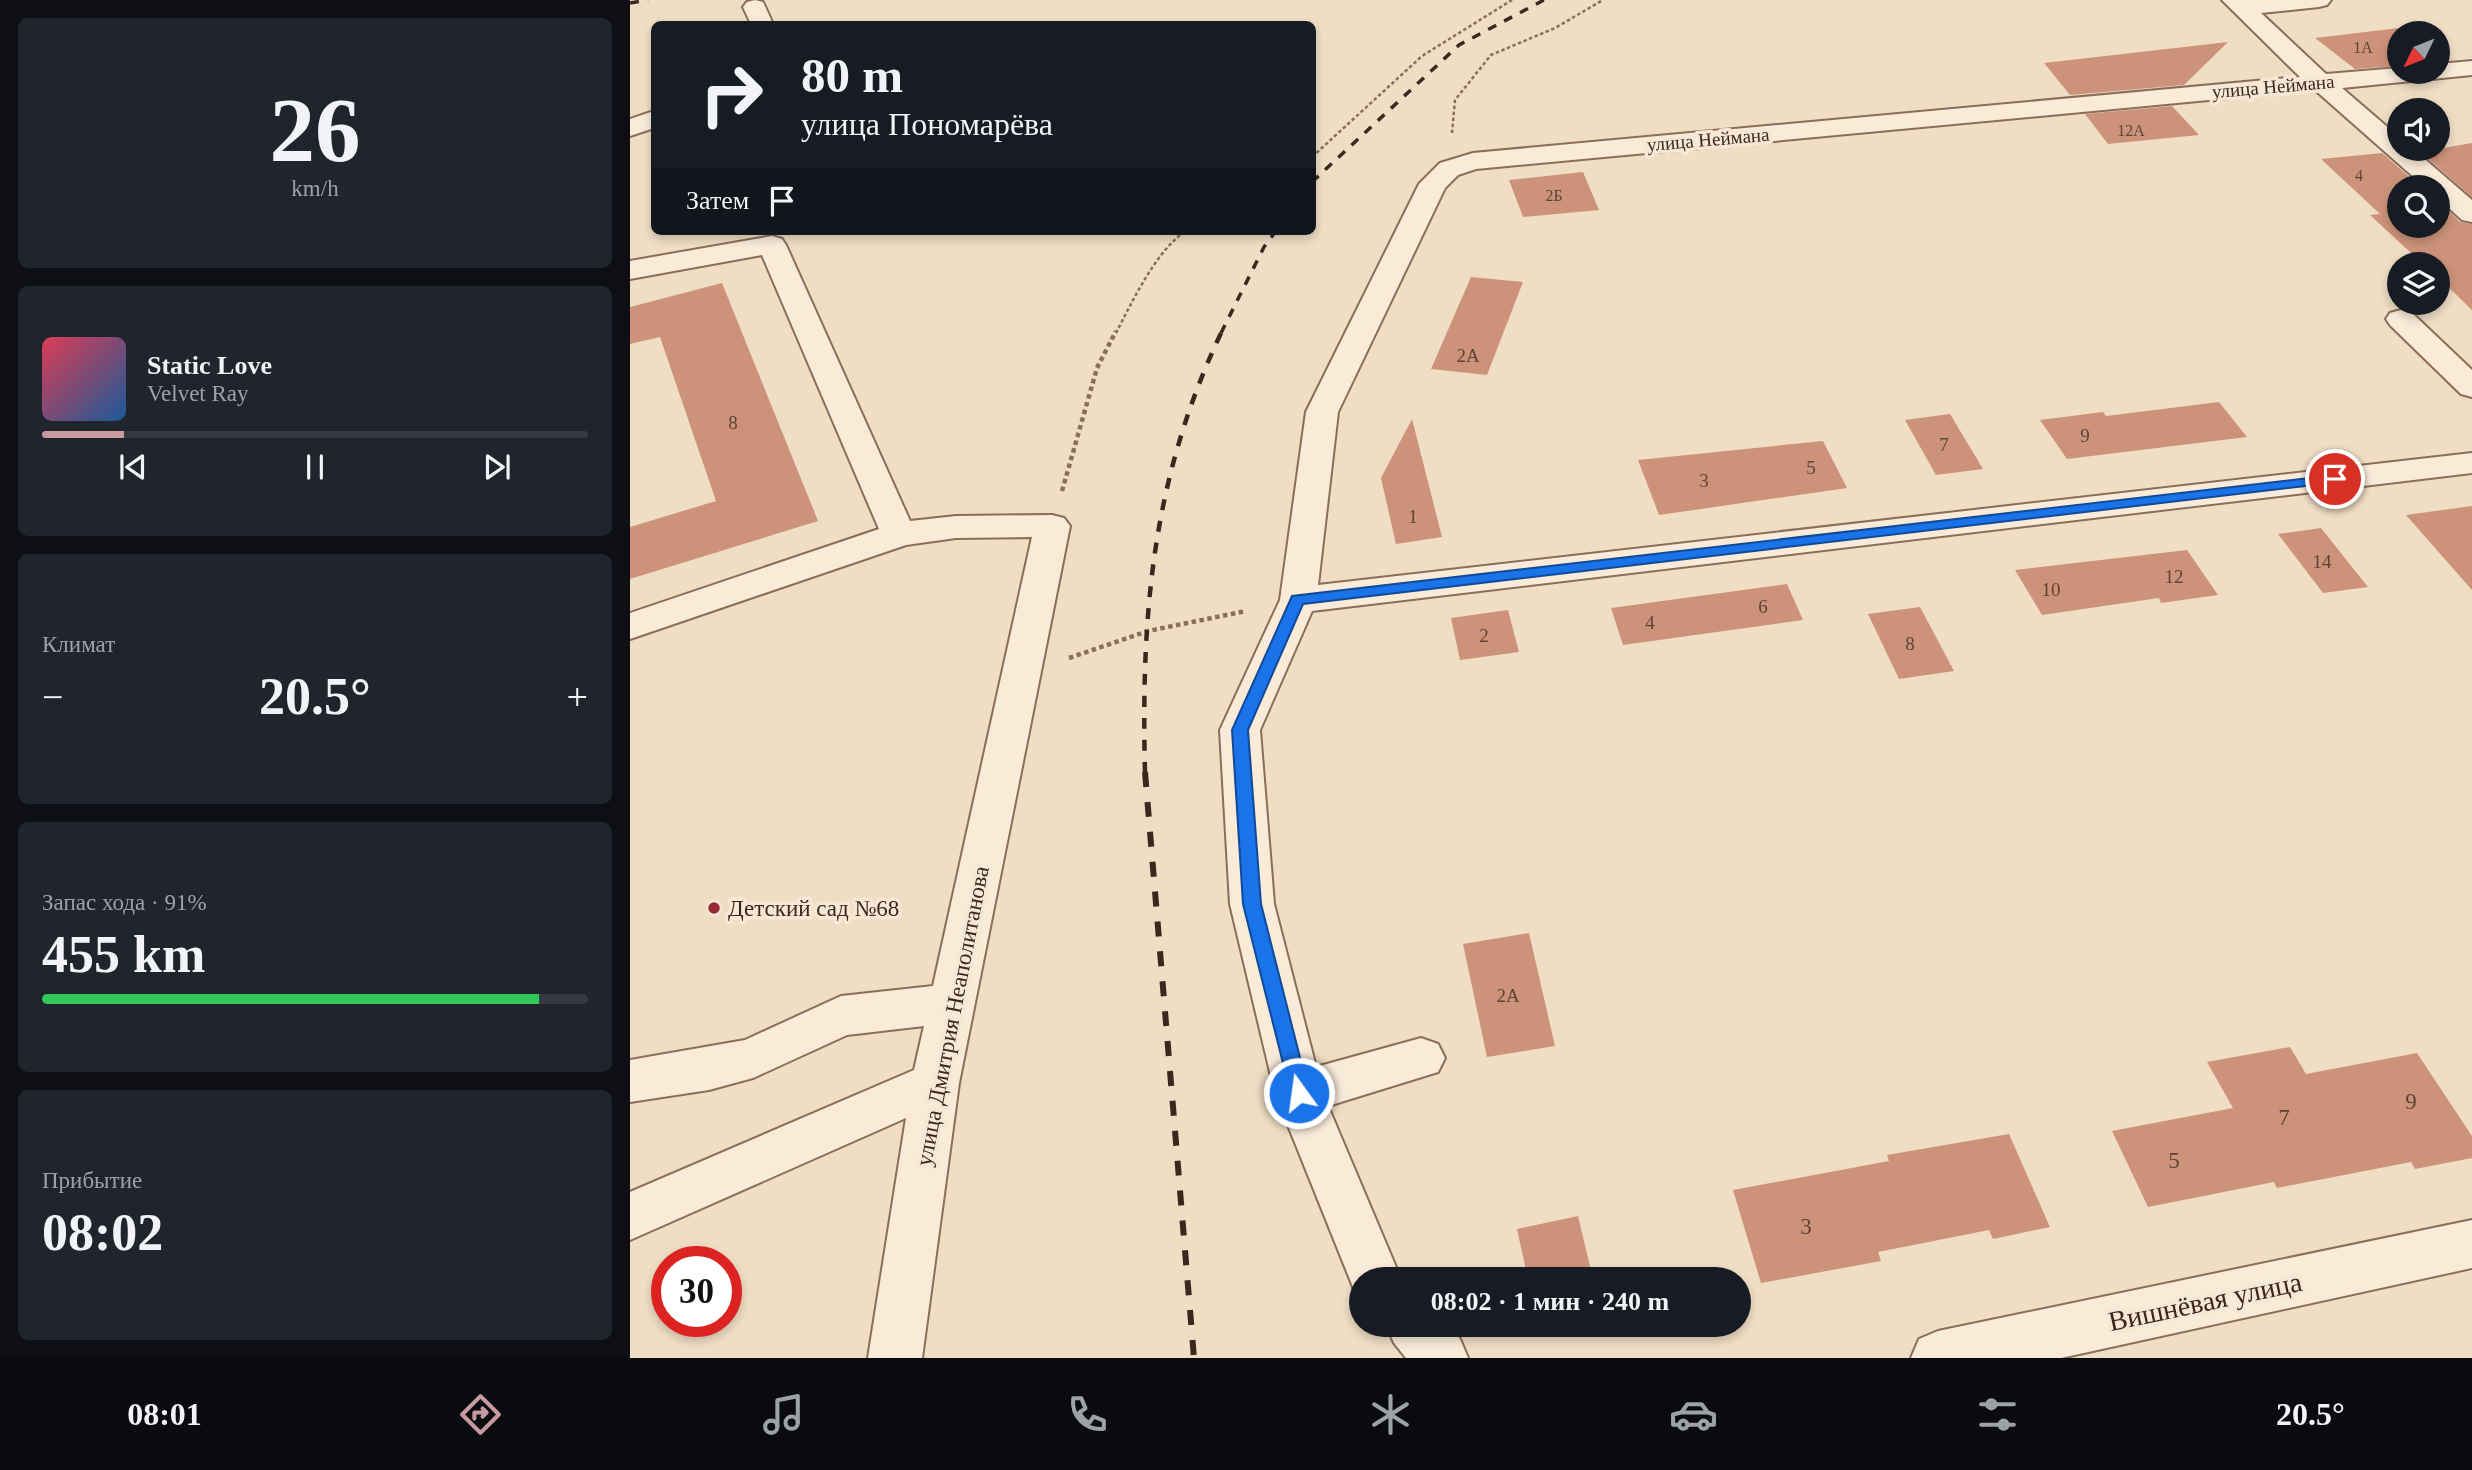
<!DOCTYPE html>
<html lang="ru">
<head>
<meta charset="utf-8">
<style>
  :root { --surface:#171b24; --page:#20242c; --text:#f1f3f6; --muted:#9ea1a6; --line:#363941; --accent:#c999a0 }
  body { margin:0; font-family:Georgia,serif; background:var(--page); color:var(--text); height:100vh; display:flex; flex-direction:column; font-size:26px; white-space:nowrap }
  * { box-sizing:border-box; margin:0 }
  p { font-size:23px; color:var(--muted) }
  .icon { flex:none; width:38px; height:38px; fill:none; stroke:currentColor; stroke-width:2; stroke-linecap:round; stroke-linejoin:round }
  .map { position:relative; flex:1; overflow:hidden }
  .side { display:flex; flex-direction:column; gap:18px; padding:18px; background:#0d0f14; width:630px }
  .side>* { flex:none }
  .hud { position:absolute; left:21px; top:21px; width:665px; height:214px; border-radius:10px; box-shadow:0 4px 10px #0003; background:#171b24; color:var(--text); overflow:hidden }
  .needle { width:46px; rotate:227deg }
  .buttons { position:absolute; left:1757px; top:21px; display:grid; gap:14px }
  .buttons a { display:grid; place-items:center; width:63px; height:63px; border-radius:50%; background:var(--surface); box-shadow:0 4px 10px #0003; font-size:35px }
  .speed { position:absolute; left:21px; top:1246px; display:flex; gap:14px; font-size:35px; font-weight:700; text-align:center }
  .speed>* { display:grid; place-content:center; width:91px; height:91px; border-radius:50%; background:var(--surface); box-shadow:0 4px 10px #0003; line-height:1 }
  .speed .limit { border:10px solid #d22; background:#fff; color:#111 }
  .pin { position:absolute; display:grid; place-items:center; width:60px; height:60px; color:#fff; margin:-30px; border:4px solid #fff; border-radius:50%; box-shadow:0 2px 7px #0007 }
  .me { position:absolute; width:77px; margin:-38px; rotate:346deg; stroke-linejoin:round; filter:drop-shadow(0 0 5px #0008) }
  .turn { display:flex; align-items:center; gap:24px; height:147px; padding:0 35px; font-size:32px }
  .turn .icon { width:91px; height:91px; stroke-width:2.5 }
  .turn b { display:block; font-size:49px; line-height:60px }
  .then { display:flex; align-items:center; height:66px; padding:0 35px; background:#0003; gap:14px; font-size:26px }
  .big { font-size:52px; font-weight:600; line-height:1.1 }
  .side .tile { flex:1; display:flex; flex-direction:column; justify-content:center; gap:10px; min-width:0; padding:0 24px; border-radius:10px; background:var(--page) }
  .side .dial { align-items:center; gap:0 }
  .dial b { font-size:91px; line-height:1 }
  .song { display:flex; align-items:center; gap:21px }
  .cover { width:84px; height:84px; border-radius:10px; background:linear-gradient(135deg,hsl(350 70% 55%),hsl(210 70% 35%)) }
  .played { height:7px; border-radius:4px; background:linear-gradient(90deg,var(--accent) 15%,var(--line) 15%) }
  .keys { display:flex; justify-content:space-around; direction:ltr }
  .heat { display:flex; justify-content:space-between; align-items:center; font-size:38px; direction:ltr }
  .charge { height:10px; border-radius:5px; background:linear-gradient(90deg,#34c759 91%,var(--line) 0) }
  .trip { position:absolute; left:719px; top:1267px; width:402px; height:70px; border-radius:35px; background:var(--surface); box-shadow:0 4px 10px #0003; font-weight:600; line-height:70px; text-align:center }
  .menu { display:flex; height:112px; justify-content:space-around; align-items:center; background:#090b0e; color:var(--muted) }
  .menu .icon { width:49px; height:49px }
  .menu .on { color:var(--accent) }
  .menu b { font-size:32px; color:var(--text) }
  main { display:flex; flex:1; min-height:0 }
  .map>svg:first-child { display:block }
  .building { fill:#cd937a }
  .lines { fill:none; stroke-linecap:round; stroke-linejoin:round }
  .minor-casing { stroke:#8a6e5a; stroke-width:4 }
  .path-far1 { stroke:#8a6e5a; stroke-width:2.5; stroke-dasharray:3.5 2.5; stroke-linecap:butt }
  .path { stroke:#8a6e5a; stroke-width:4.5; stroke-dasharray:4.5 3.5; stroke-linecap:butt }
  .minor { fill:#f9ebd8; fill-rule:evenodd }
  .rail-far2 { stroke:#3a281e; stroke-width:3.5; stroke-dasharray:9 9; stroke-linecap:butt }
  .rail-far1 { stroke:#3a281e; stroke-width:4.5; stroke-dasharray:11 11; stroke-linecap:butt }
  .rail { stroke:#3a281e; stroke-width:6; stroke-dasharray:15 15; stroke-linecap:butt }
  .route { fill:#1a73e8; stroke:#114b97; stroke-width:2 }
  .poi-dot { fill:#992a37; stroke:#f6e8d4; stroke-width:2.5 }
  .labels { text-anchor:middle; stroke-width:7; stroke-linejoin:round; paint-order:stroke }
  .far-number-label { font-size:16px; fill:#5f4335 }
  .far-street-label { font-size:19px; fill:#3a281e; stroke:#f6e8d4 }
  .number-label { font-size:19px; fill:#5f4335 }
  .poi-label { font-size:23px; fill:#3a281e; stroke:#f6e8d4; text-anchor:start }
  .street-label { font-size:23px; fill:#3a281e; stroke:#f6e8d4 }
  .near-number-label { font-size:23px; fill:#5f4335 }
  .near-street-label { font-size:28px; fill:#3a281e; stroke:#f6e8d4 }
</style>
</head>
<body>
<main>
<section class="side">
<div class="tile dial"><b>26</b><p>km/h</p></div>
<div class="tile">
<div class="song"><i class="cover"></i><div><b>Static Love</b><p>Velvet Ray</p></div></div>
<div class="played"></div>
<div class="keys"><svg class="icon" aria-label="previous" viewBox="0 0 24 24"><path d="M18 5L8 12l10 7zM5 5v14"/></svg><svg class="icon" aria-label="pause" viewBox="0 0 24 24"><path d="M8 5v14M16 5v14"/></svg><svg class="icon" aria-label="next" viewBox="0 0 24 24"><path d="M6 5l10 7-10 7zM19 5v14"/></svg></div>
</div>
<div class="tile"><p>Климат</p>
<div class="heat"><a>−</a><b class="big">20.5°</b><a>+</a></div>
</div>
<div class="tile"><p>Запас хода · 91%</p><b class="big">455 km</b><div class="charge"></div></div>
<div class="tile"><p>Прибытие</p><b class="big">08:02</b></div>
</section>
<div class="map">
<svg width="1842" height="1358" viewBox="0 0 1842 1358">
  <rect width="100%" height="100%" fill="#efddc4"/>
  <g class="building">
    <path d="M 1769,28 L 1769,66 L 1725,69 L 1685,38 Z"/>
    <path d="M 1598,42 L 1554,85 L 1440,95 L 1414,63 Z"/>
    <path d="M 1542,106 L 1569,135 L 1478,144 L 1455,114 Z"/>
    <path d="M 1842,143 L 1842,197 L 1787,149 L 1808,149 Z"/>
    <path d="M 1752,153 L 1791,187 L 1769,187 L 1769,226 L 1808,226 L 1808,201 L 1830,222 L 1842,224 L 1842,310 L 1808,277 L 1808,264 L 1794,264 L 1779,251 L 1740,215 L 1750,214 L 1691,159 Z"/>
    <path d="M 953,172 L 969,210 L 893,217 L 879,180 Z"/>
    <path d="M 841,277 L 893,282 L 857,375 L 801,369 Z"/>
    <path d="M 92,283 L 188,521 L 0,579 L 0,527 L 86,501 L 30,337 L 0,344 L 0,307 Z"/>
    <path d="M 1589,402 L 1617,437 L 1437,459 L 1410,420 L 1473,412 L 1476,416 Z"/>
    <path d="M 1320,414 L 1353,469 L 1306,475 L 1275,420 Z"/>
    <path d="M 782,419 L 812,537 L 766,544 L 751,478 Z"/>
    <path d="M 1193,441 L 1217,488 L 1029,515 L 1008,460 Z"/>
    <path d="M 1842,506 L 1842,590 L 1776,515 Z"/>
    <path d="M 1691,528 L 1738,587 L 1693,593 L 1648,534 Z"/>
    <path d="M 1557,550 L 1588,595 L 1531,603 L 1529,598 L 1412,615 L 1385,570 Z"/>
    <path d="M 1157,584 L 1173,620 L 993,645 L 981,608 Z"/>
    <path d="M 1290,607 L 1324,671 L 1269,679 L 1238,614 Z"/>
    <path d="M 878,610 L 889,652 L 830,660 L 821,618 Z"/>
    <path d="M 899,933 L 925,1046 L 857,1057 L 833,944 Z"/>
    <path d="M 1660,1047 L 1676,1074 L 1787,1053 L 1842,1136 L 1842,1158 L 1785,1169 L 1781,1162 L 1647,1188 L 1644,1182 L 1518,1207 L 1482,1131 L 1603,1108 L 1577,1062 Z"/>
    <path d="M 1379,1134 L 1420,1227 L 1363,1239 L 1359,1230 L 1248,1252 L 1251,1261 L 1131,1283 L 1103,1190 L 1259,1161 L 1257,1155 Z"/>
    <path d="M 948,1216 L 963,1279 L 898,1279 L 887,1229 Z"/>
  </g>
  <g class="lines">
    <defs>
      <g id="minor">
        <path d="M 125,0 L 133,2 L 143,24 L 121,24 L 113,7 L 117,2 Z"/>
        <path d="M 1592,0 L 1701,0 L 1697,5 L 1689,7 L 1631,13 L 1696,74 L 1769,68 L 1769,72 L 1808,72 L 1808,64 L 1842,61 L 1842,75 L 1712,88 L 1769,137 L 1769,149 L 1783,149 L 1842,200 L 1842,222 L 1832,220 L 1808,198 L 1808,187 L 1795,187 L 1685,90 L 846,169 L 828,175 L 815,188 L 708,412 L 688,585 L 1842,453 L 1842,473 L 682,611 L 630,730 L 644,904 L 686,1067 L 791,1038 L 808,1044 L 815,1058 L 808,1072 L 698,1106 L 771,1279 L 732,1279 L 732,1299 L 727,1297 L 645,1093 L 600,904 L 590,730 L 650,600 L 676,412 L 789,184 L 810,163 L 843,153 L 1670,77 Z"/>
        <path d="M 24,111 L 24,128 L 0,136 L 0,119 Z"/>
        <path d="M 142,236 L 152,239 L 156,245 L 280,521 L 326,516 L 422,515 L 434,518 L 440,526 L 329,1083 L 292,1358 L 238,1358 L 276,1118 L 0,1240 L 0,1192 L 284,1070 L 294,1026 L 217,1035 L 123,1078 L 79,1090 L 0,1102 L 0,1060 L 115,1040 L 211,996 L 303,986 L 402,537 L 326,538 L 276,545 L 0,639 L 0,613 L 249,529 L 132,255 L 0,279 L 0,261 Z"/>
        <path d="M 1771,310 L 1782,313 L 1842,370 L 1842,397 L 1831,394 L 1760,325 L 1756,319 L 1760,313 Z"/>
        <path d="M 1842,1220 L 1842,1268 L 1431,1358 L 1281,1358 L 1289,1339 L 1308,1331 Z"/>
        <path d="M 756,1325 L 818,1325 L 830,1339 L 838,1358 L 776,1358 L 764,1343 Z"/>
      </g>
    </defs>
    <use href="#minor" class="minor-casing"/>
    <g class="path-far1">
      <path d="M 822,133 L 825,100 L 861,55 L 925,28 L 973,0"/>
      <path d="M 682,157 L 792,56 L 882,0"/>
      <path d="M 486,333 C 502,302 527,249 556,231"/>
    </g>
    <g class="path">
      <path d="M 432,491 L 467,368 L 486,331"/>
      <path d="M 439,658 L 518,631 L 616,611"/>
    </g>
    <use href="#minor" class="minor"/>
    <g class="rail-far2">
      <path d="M 0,3 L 18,0"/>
      <path d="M 682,182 L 829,45 L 914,0"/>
      <path d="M 591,333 L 634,247 L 646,231"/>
    </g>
    <path class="rail-far1" d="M 515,773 C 511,613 522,478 592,331"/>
    <path class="rail" d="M 515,772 L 564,1358"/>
  </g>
  <path class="route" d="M 1705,475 L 1710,476 L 1710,482 L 673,604 L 618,730 L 631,904 L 679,1093 L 676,1099 L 669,1102 L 662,1099 L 613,904 L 602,730 L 662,596 Z"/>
  <circle class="poi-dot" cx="84" cy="908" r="7"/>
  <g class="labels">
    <g class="far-number-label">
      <text x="1733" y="53">1А</text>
      <text x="1501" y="136">12А</text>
      <text x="1729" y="181">4</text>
      <text x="924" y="201">2Б</text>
    </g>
    <g class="far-street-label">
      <text transform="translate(1643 86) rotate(-5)" y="7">улица Неймана</text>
      <text transform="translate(1078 139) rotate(-5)" y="7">улица Неймана</text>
    </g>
    <g class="number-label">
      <text x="838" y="362">2А</text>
      <text x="103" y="429">8</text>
      <text x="1455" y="442">9</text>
      <text x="1314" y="451">7</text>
      <text x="1181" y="474">5</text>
      <text x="1074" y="487">3</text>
      <text x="783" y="523">1</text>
      <text x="1692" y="568">14</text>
      <text x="1544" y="583">12</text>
      <text x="1421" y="596">10</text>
      <text x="1133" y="613">6</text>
      <text x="1020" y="629">4</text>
      <text x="854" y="642">2</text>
      <text x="1280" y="650">8</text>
      <text x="878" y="1002">2А</text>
    </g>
    <g class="poi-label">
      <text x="98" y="916">Детский сад №68</text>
    </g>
    <g class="street-label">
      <text transform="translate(322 1016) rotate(-79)" y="8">улица Дмитрия Неаполитанова</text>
    </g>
    <g class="near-number-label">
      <text x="1781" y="1109">9</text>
      <text x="1654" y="1125">7</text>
      <text x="1544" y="1168">5</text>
      <text x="1176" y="1234">3</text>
    </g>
    <g class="near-street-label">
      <text transform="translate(1575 1301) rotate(-12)" y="10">Вишнёвая улица</text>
    </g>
  </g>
</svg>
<div class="buttons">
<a><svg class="needle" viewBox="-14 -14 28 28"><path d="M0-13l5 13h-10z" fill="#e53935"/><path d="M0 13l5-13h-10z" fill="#9ea1a6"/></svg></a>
<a><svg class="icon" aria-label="sound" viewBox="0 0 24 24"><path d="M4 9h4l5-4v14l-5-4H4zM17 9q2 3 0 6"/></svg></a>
<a><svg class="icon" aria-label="search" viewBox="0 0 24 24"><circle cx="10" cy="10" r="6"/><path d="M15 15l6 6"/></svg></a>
<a><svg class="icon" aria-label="layers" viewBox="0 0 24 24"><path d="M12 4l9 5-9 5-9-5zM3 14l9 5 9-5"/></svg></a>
</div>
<div class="speed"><div class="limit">30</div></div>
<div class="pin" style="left:1705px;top:479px;background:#d93025"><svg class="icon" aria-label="arrive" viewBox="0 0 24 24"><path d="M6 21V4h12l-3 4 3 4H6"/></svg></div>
<svg class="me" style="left:669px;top:1093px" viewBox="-20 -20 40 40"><circle r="17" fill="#1a73e8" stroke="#fff" stroke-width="3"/><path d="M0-11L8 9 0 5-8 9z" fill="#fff"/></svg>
<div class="trip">08:02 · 1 мин · 240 m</div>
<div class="hud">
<div class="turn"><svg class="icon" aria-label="right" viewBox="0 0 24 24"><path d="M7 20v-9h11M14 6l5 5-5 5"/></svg><div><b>80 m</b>улица Пономарёва</div></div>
<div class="then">Затем<svg class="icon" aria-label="arrive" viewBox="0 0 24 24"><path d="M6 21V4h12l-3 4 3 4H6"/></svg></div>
</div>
</div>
</main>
<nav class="menu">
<b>08:01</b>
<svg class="icon on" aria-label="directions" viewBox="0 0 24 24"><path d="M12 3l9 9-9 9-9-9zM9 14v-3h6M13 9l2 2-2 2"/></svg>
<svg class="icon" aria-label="music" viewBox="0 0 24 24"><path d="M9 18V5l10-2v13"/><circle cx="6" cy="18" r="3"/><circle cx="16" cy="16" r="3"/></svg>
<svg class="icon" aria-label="phone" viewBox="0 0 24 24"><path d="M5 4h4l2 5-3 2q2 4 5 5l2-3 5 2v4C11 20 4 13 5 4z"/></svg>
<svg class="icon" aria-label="climate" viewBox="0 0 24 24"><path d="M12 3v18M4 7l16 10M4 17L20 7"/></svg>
<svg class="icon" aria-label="car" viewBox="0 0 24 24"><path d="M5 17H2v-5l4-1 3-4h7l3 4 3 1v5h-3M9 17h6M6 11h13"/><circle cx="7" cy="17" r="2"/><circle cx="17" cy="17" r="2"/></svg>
<svg class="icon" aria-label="filters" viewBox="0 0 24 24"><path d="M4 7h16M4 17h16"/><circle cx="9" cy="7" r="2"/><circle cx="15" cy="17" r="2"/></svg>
<b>20.5°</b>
</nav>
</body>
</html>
